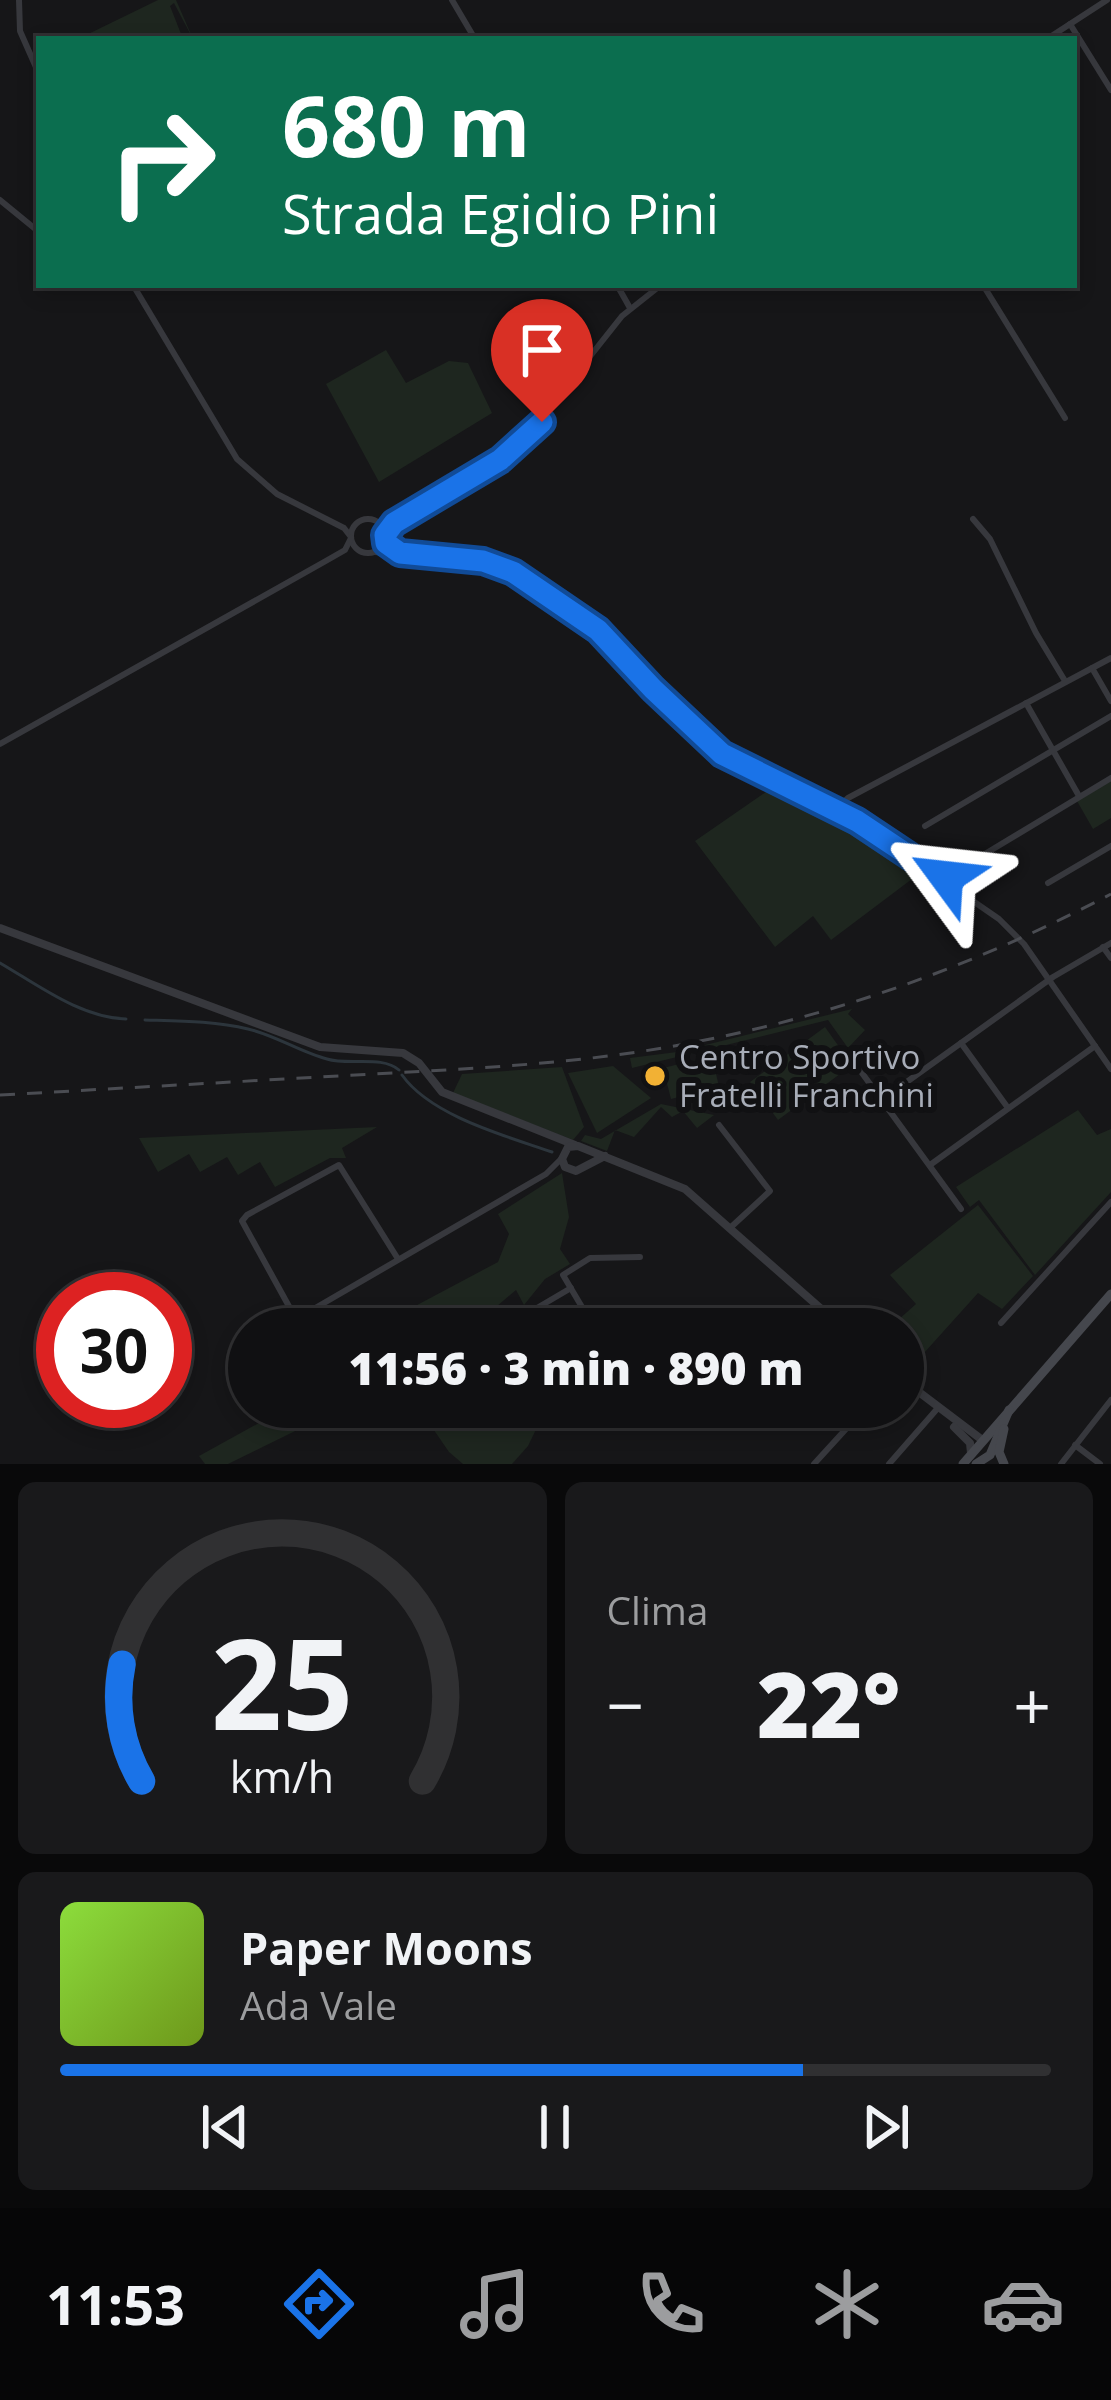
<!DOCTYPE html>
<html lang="it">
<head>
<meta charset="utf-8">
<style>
  :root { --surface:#101012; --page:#19191b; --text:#f1f3f6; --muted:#9c9d9f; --line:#303032; --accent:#1a73e8 }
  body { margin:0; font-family:"Open Sans",sans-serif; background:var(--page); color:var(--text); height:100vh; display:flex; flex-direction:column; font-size:45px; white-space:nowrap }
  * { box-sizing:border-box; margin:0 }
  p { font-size:39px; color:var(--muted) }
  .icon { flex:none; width:66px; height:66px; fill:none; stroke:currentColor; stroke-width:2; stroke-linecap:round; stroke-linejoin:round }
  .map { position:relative; height:1464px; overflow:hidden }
  .panel { display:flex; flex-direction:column; gap:18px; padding:18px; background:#09090a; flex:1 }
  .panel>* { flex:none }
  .hud { position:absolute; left:36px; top:36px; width:1041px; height:252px; border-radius:0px; box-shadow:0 6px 18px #0003,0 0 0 3px var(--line); background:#0b6e4f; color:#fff; overflow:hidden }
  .speed { position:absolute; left:36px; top:1272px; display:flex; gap:24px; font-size:60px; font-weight:700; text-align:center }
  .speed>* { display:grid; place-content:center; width:156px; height:156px; border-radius:50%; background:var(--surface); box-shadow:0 6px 18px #0003,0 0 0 3px var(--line); line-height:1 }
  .speed .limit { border:18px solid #d22; background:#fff; color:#111 }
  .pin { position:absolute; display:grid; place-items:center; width:102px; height:102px; color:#fff; margin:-123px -51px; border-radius:50% 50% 50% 0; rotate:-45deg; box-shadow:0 0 12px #0007 }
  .pin .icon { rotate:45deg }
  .me { position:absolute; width:132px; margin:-66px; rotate:300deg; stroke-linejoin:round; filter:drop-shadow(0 0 9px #0008) }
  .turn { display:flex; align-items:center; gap:42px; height:252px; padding:0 48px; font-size:54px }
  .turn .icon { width:156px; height:156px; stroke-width:2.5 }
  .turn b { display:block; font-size:84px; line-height:102px }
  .big { font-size:90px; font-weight:800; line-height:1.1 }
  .panel .widget { flex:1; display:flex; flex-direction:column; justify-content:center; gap:18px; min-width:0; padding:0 42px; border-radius:18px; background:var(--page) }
  .panel .dial { align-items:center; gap:0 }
  .dial svg { height:312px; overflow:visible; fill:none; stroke:var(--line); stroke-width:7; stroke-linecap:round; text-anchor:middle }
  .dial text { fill:var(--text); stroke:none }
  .song { display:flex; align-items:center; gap:36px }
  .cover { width:144px; height:144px; border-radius:18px; background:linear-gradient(135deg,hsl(90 70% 55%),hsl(80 70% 35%)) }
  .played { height:12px; border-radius:6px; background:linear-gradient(90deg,var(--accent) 75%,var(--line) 75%) }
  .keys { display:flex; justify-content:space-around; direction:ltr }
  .heat { display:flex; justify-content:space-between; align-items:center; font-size:66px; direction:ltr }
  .panel .tiles { flex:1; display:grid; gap:18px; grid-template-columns:1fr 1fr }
  .widget:last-child { grid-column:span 2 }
  .trip { position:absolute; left:228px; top:1308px; width:696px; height:120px; border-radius:60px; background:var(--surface); box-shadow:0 6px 18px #0003,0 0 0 3px var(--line); font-weight:800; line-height:120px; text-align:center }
  .dock { display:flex; height:192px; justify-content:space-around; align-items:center; background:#060607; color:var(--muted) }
  .dock .icon { width:84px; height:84px }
  .dock .active { color:var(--accent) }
  .dock b { font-size:54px; color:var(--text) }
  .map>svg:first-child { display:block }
  .green { fill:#1e261f }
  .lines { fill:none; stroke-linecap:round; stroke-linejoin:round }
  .stream { stroke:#2c353c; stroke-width:3 }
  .minor { stroke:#37383d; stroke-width:6 }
  .tertiary { stroke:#37383d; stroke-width:8 }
  .secondary { stroke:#45474d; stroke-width:9 }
  .rail { stroke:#4a4c52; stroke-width:3; stroke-dasharray:15 12; stroke-linecap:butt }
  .route-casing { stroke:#114b97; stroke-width:30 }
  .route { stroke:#1a73e8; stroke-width:21 }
  .poi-dot { fill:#f2b134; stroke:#111113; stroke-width:4.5 }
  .labels { text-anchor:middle; stroke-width:12; stroke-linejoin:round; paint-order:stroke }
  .poi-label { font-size:33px; fill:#a8adb8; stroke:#111113; text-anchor:start }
</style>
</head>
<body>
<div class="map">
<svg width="1111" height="1464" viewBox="0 0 1111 1464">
  <rect width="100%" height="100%" fill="#161618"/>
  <g class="green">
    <path d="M 158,0 L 176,0 L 193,39 L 174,3 L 170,6 L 183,39 L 78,39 Z"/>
    <path d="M 386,350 L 406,383 L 449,361 L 468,363 L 492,413 L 379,482 L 326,384 Z"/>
    <path d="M 1111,781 L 1111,818 L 1093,829 L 1077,801 Z"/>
    <path d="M 776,785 L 827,810 L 916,876 L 831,940 L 813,916 L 775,947 L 695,841 Z"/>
    <path d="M 852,1009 L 848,1014 L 865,1030 L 848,1048 L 828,1020 L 632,1068 L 630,1058 L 677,1052 Z"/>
    <path d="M 825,1027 L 852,1065 L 778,1120 L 750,1082 Z"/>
    <path d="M 712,1056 L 719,1087 L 671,1099 L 663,1068 Z"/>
    <path d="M 613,1066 L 651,1098 L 597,1133 L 568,1073 Z"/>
    <path d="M 562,1067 L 584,1127 L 573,1140 L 453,1093 L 462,1074 Z"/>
    <path d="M 661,1104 L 714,1115 L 697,1128 L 683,1111 L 672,1117 L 661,1107 L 634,1137 L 615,1130 L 607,1151 L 581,1141 L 585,1135 L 601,1139 Z"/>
    <path d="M 1078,1110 L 1097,1135 L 1111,1129 L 1111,1192 L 1035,1275 L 979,1200 L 970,1207 L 956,1187 Z"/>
    <path d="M 377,1127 L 342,1148 L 346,1158 L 330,1158 L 275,1187 L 260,1162 L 238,1175 L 227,1157 L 200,1172 L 189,1154 L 158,1172 L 139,1138 Z"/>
    <path d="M 562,1173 L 569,1217 L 560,1249 L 570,1264 L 545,1279 L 524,1305 L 516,1290 L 470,1329 L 372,1329 L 498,1262 L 509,1234 L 498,1214 Z"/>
    <path d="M 978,1205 L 1033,1276 L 1002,1309 L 978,1293 L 906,1373 L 903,1329 L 888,1329 L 916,1304 L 890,1275 Z"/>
    <path d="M 288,1407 L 344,1407 L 228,1464 L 205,1464 L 199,1456 Z"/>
    <path d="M 418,1407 L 547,1407 L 528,1446 L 512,1464 L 463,1464 L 449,1452 Z"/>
  </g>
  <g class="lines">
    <g class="stream">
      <path d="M 0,963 C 38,985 81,1018 126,1019"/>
      <path d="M 145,1020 C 179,1021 215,1021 248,1029 C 275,1035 300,1052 327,1059 C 349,1066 382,1055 399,1070"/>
      <path d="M 402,1075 C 431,1116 506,1136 552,1152"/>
    </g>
    <g class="minor">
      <path d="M 19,0 L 20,31 L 39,74"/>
      <path d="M 452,0 L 475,39"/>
      <path d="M 1070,24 L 1111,90"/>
      <path d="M 1047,39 L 1107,0"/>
      <path d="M 0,200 L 39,232"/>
      <path d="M 133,285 L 237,459 L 277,494 L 344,528 L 351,537"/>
      <path d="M 617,285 L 630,308"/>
      <path d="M 983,285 L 1065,418"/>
      <path d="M 973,519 L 990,539 L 1036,633 L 1065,681"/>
      <circle cx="368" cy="536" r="17"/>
      <path d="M 385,537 L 394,523 L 519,446 L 622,316 L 661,285"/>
      <path d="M 375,552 L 494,563 L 576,614 L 610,641 L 653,689 L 722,754 L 857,821 L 999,919 L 1024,944 L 1111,1069"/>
      <path d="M 1092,668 L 1111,701"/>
      <path d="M 1026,703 L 1079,796"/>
      <path d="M 0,744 L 324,562 L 345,550 L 351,538"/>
      <path d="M 836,809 L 848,798 L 1111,658"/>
      <path d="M 925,826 L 1111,716"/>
      <path d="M 945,878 L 1111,778"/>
      <path d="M 1048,883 L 1111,846"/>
      <path d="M 1103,947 L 1111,958"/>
      <path d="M 961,1043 L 1008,1108"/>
      <path d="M 846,1051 L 961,1209"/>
      <path d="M 883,1099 L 1053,977 L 1111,943"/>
      <path d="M 719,1125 L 770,1191 L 730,1228"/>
      <path d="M 930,1165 L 1095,1046"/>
      <path d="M 398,1259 L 339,1165 L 247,1215 L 242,1221 L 291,1310 L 302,1315 L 305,1314 L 546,1174 L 562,1158"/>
      <path d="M 537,1308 L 571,1288"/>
      <path d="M 1001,1323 L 1111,1202"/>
      <path d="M 698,1324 L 701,1329"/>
      <path d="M 595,1329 L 563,1275 L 590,1258 L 640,1257"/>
      <path d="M 775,1329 L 816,1305"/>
      <path d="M 846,1407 L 857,1417"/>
      <path d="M 1075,1445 L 1100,1464"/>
      <path d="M 814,1464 L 866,1407"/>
      <path d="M 889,1464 L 937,1409"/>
      <path d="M 1061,1464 L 1111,1400"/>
    </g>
    <g class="tertiary">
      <path d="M 0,928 L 320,1047 L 403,1053 L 419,1063 L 442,1092 L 575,1145"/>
      <path d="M 605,1156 L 576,1171 L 565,1167 L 562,1159 L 568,1147 L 578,1146 L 685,1189 L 844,1329"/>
      <path d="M 903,1380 L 981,1439"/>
      <path d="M 954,1427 L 970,1443 L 971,1453"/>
    </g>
    <g class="secondary">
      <path d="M 963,1464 L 1111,1294"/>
      <path d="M 976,1464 L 990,1455 L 1009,1410"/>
      <path d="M 1004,1464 L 999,1452 L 1004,1429"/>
    </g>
    <path class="rail" d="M 0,1095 C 125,1088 249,1081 374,1074 C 483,1068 592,1063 700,1041 C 844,1013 982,962 1111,894"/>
  </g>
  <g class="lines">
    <defs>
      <path id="route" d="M 542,422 L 500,460 L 394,523 L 385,535 L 386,543 L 400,553 L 483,561 L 513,572 L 598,630 L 653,689 L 722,754 L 857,821 L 944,879 L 946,877"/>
    </defs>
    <use href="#route" class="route-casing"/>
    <use href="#route" class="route"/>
  </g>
  <circle class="poi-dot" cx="655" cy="1076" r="12"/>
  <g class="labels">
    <g class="poi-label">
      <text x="679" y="1069">Centro Sportivo<tspan x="679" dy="38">Fratelli Franchini</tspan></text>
    </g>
  </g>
</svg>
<div class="speed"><div class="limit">30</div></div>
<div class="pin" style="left:542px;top:422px;background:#d93025"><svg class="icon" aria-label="arrive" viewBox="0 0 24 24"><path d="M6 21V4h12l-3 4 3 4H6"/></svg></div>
<svg class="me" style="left:946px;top:877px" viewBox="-20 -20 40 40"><path d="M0-17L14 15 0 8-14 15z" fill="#1a73e8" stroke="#fff" stroke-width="4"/></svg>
<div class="trip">11:56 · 3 min · 890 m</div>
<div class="hud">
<div class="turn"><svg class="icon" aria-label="right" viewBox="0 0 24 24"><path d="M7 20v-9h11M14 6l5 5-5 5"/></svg><div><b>680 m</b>Strada Egidio Pini</div></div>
</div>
</div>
<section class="panel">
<div class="tiles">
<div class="widget dial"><svg viewBox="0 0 100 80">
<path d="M14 69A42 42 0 1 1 86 69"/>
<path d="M14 69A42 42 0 0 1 9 39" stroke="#1a73e8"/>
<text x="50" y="56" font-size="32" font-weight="700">25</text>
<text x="50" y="72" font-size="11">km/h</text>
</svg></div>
<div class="widget"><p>Clima</p>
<div class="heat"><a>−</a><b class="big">22°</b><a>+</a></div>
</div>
<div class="widget">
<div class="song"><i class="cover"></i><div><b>Paper Moons</b><p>Ada Vale</p></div></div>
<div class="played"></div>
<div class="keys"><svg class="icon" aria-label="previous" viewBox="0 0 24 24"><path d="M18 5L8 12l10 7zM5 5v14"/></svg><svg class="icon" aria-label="pause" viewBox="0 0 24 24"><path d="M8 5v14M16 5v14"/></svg><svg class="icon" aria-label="next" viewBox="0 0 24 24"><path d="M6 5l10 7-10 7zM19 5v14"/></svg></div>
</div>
</div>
</section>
<nav class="dock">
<b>11:53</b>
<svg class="icon active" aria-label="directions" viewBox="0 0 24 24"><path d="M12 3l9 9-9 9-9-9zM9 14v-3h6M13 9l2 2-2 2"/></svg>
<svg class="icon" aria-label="music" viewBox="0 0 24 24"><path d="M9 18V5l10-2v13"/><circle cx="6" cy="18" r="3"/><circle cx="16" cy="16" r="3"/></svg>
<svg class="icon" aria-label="phone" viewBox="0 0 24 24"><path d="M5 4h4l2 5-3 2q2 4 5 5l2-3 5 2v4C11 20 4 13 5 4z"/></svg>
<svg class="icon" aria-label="climate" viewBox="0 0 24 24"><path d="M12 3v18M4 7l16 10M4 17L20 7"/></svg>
<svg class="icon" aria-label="car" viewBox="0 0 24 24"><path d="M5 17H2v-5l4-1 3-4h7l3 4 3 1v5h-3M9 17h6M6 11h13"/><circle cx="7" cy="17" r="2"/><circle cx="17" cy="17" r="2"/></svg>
</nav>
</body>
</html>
